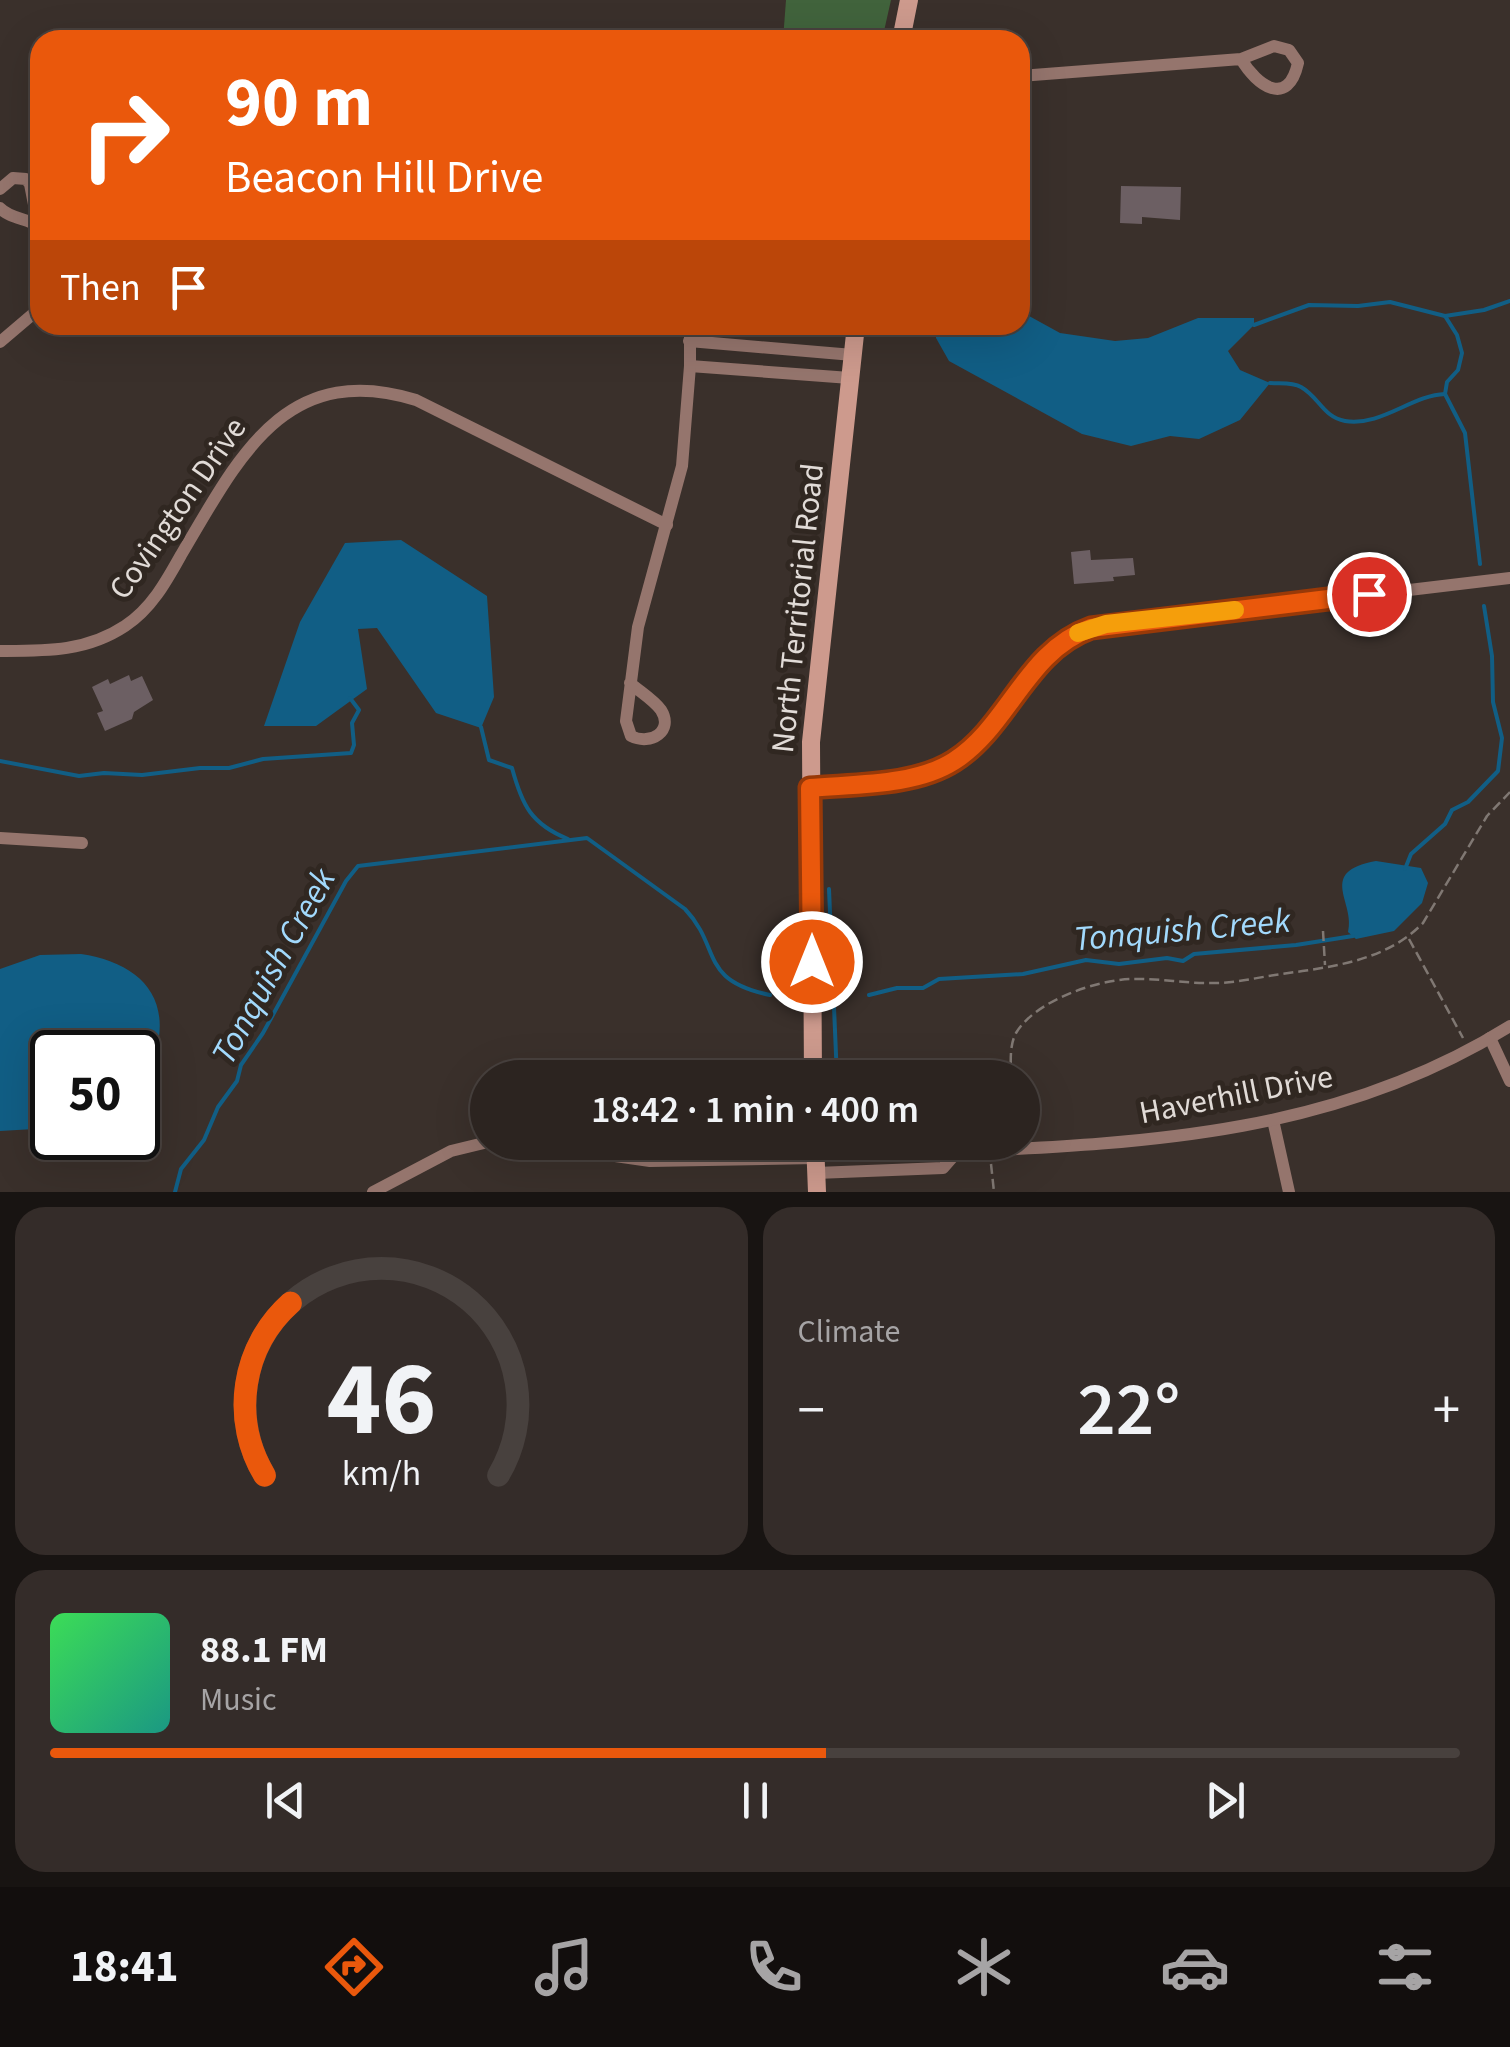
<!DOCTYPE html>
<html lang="en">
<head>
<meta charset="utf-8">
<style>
  :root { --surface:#2c2420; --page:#342c29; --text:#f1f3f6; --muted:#a6a4a5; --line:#48413e; --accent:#ea580c }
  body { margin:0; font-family:"Source Sans 3",sans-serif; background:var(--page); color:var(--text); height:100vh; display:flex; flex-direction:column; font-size:38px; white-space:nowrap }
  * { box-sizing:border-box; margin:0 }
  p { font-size:32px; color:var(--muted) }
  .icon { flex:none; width:55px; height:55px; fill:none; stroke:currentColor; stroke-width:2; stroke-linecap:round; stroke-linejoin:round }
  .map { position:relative; height:1192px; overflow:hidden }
  .panel { display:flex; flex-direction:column; gap:15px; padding:15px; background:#181412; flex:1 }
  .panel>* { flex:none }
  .banner { position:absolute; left:30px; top:30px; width:1000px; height:305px; border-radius:30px; box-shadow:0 10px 40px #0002,0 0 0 2px var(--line); background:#ea580c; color:#fff; overflow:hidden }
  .speed { position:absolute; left:30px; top:1030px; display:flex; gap:20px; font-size:50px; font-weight:700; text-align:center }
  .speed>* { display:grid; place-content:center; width:130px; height:130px; border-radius:50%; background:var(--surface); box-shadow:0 10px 40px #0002,0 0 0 2px var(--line); line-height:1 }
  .speed .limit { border:5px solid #111; border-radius:15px; background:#fff; color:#111 }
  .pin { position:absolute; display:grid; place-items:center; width:85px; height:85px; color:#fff; margin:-42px; border:5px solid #fff; border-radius:50%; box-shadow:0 2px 10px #0007 }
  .me { position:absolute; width:110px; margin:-55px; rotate:0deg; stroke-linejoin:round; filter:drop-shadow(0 0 8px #0008) }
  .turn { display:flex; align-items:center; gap:35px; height:210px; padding:0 30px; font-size:45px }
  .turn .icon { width:130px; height:130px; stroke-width:2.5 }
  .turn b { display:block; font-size:70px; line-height:85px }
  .then { display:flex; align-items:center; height:95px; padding:0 30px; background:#0003; gap:20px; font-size:38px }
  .big { font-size:75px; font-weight:600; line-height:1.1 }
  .panel .card { flex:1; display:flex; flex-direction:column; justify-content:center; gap:15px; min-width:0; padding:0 35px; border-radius:30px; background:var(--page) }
  .panel .dial { align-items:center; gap:0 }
  .dial svg { height:260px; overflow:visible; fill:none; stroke:var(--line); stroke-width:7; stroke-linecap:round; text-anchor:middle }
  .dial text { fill:var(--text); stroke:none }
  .song { display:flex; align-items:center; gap:30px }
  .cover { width:120px; height:120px; border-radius:15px; background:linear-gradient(135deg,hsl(130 70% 55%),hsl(170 70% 35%)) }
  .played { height:10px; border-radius:5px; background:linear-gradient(90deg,var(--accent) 55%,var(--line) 55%) }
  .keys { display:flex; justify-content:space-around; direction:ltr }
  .heat { display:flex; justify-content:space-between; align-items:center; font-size:55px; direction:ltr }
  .panel .tiles { flex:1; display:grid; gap:15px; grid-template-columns:1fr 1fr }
  .card:last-child { grid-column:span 2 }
  .trip { position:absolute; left:470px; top:1060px; width:570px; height:100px; border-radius:50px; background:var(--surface); box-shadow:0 10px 40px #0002,0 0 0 2px var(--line); font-weight:600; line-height:100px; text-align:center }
  .menu { display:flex; height:160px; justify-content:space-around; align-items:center; background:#120e0d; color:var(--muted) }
  .menu .icon { width:70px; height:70px }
  .menu .on { color:var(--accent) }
  .menu b { font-size:45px; color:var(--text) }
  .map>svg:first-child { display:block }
  .green { fill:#41633c }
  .water { fill:#115e85 }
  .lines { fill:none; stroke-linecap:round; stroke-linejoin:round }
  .stream { stroke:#115e85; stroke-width:4 }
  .building { fill:#6c5f63 }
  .path { stroke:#807873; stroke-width:2.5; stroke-dasharray:10 5; stroke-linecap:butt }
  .street { stroke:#95756d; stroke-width:12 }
  .secondary { stroke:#cd9a8d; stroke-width:18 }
  .route-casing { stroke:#983908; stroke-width:25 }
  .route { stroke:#ea580c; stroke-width:18 }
  .slow { stroke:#f59e0b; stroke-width:18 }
  .labels { text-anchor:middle; stroke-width:10; stroke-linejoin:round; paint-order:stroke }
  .street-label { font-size:32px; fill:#e1dbd7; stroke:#302721 }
  .water-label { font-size:35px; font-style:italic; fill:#a2d9fc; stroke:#302721 }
</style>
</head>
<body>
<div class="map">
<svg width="1510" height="1192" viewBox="0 0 1510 1192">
  <rect width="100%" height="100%" fill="#3a302b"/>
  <path class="green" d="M 786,0 L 891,0 L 882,40 L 783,40 Z"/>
  <g class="water">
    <path d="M 1020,311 L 1060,333 L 1115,341 L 1148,338 L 1198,318 L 1254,318 L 1254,325 L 1228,351 L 1240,370 L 1270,383 L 1240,420 L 1199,439 L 1170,436 L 1131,446 L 1082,434 L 949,361 L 936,338 L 936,325 L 1020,325 Z"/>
    <path d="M 401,540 L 487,596 L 494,697 L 481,728 L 436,713 L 377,628 L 358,629 L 367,689 L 316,726 L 264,726 L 300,622 L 345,543 Z"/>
    <path d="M 1376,861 L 1421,868 L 1428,883 L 1422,903 L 1394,931 L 1356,939 L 1348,932 C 1356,902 1316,872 1376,861 Z"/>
    <path d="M 81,954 C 135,962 172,993 156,1052 C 152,1064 143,1077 138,1088 L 138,1052 L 52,1052 L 52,1128 L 0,1131 L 0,969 L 40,955 Z"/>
  </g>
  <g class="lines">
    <g class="stream">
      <path d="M 1445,316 L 1457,335 L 1462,353 L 1458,370 L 1447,382 L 1445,394 L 1465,433 L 1480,564"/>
      <path d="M 1254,325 L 1309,305 L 1358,306 L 1390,302 L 1445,316 L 1484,310 L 1510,301"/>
      <path d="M 1270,383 C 1280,384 1292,382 1301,387 C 1319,397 1323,417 1345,421 C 1381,427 1412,395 1445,394"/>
      <path d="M 481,727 L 489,760 L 512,768 C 522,805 531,824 568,839"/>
      <path d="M 0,761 L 79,776 L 104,773 L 142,775 L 200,768 L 229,768 L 263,759 L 351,753 L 354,745 L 352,723 L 359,710 L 350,698"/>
      <path d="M 1405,869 L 1411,854 L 1445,824 L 1452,810 L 1468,802 L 1498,771 L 1502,738 L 1493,702 L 1492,656 L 1484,606"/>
      <path d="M 829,889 L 837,1078"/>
      <path d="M 869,995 L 897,988 L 923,988 L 939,979 L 1023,974 L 1086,960 L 1119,964 L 1167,958 L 1183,961 L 1194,954 L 1296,945 L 1353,936"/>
      <path d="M 175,1192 L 181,1169 L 204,1140 L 218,1107 L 237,1081 L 241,1065 L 263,1033 L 346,881 L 358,866 L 587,838 L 685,909 C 722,948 698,980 770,995"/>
    </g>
  </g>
  <g class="building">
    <path d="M 1121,186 L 1181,187 L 1180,220 L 1142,217 L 1142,224 L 1120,223 Z"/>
    <path d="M 1090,550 L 1091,560 L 1133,558 L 1135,575 L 1113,577 L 1114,581 L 1074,584 L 1071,552 Z"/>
    <path d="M 129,675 L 131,681 L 142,676 L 153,700 L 134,712 L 132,719 L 105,731 L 97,713 L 103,711 L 92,687 L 108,679 L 110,684 Z"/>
  </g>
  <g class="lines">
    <g class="path">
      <path d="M 1323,931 L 1325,965"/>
      <path d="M 1409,939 L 1463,1038"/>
      <path d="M 1011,1078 C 1011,1063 1009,1046 1016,1033 C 1035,1001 1096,980 1131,979 C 1159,978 1187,984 1215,983 C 1235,983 1255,978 1275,975 C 1328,967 1384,963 1423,923 L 1487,816 L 1510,792"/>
      <path d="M 991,1164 L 994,1192"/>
    </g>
    <g class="street">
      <path d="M 1020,76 L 1241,59 L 1274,46 L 1289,50 L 1298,63 C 1288,108 1257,86 1241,59"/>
      <path d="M 0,189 L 13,178 L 26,179 L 30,184 L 38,225"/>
      <path d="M 0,208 C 10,219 28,218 40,227"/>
      <path d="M 689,341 L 853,355"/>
      <path d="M 0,342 L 40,308"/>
      <path d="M 690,366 L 850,378"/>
      <path d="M 0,651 C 45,651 86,652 125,626 C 151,609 166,582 181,555 C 237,461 284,359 416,400 L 667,525"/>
      <path d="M 630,683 C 639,691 654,700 661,710 C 674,731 651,746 631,736 L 626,721 L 638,627 L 682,466 L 690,366 L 690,325"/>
      <path d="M 811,789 C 856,783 915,787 954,761 C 1009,726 1026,651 1091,628 L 1510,578"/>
      <path d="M 0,838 L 82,843"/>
      <path d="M 1490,1038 L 1510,1081"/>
      <path d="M 1273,1120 L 1289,1192"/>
      <path d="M 518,1142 L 650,1161 L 816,1158"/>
      <path d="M 944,1142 L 957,1152 C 1152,1143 1339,1133 1510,1026"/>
      <path d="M 815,1145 L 905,1142"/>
      <path d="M 816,1173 L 943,1168 L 957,1152"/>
      <path d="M 373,1192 L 451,1151 L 488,1142"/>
    </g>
    <g class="secondary">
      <path d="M 901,40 L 909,0"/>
      <path d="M 813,1078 L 811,742 L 856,325"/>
      <path d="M 815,1142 L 817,1192"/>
    </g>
  </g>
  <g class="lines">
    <defs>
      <path id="route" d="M 812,962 L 810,788 C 856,784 915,786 954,761 C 1009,726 1026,651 1091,628 L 1369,594"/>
    </defs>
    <use href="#route" class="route-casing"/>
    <use href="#route" class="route"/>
    <path class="slow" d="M 1078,633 L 1106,624 L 1235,610"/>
  </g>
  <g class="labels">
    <g class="street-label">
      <text transform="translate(177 508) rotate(-55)" y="11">Covington Drive</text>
      <text transform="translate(797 608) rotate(-84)" y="11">North Territorial Road</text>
      <text transform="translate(1236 1094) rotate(-11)" y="11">Haverhill Drive</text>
    </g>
    <g class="water-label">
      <text transform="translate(1182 929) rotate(-5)" y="12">Tonquish Creek</text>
      <text transform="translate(273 966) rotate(-61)" y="12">Tonquish Creek</text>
    </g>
  </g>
</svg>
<div class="speed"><div class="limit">50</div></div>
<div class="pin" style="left:1369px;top:594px;background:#d93025"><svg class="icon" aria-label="arrive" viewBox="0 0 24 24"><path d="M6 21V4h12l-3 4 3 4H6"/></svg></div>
<svg class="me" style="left:812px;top:962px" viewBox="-20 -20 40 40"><circle r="17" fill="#ea580c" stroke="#fff" stroke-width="3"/><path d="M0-11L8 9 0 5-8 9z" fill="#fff"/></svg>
<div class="trip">18:42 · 1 min · 400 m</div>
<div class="banner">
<div class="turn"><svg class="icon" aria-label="right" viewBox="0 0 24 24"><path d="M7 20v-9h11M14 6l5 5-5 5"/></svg><div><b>90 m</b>Beacon Hill Drive</div></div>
<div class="then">Then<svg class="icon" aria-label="arrive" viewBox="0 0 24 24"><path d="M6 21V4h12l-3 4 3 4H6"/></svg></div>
</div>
</div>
<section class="panel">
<div class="tiles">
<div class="card dial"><svg viewBox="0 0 100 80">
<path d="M14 69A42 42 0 1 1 86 69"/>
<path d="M14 69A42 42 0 0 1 22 16" stroke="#ea580c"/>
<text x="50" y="56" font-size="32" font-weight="700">46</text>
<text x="50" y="72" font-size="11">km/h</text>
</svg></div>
<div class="card"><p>Climate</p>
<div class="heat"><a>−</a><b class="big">22°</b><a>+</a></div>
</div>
<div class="card">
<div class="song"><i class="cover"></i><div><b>88.1 FM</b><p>Music</p></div></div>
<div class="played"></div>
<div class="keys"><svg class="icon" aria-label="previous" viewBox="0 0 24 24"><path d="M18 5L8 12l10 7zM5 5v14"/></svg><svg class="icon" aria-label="pause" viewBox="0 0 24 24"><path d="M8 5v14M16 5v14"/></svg><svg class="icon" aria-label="next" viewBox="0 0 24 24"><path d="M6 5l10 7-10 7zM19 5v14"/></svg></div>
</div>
</div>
</section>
<nav class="menu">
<b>18:41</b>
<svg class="icon on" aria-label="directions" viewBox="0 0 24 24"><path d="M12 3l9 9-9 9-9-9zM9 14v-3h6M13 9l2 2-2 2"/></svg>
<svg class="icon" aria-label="music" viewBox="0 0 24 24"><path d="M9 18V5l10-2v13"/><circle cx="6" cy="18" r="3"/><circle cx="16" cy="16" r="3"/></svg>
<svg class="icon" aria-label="phone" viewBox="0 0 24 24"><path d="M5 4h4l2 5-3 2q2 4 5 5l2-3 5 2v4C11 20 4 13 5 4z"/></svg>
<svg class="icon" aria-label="climate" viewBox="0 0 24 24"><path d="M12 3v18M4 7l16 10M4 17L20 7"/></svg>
<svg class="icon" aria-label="car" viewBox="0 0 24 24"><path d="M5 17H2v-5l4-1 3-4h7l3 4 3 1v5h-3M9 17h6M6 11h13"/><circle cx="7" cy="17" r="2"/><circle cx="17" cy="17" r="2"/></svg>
<svg class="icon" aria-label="filters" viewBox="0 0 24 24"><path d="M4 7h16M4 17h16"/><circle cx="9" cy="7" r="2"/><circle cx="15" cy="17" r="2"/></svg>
</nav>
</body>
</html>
